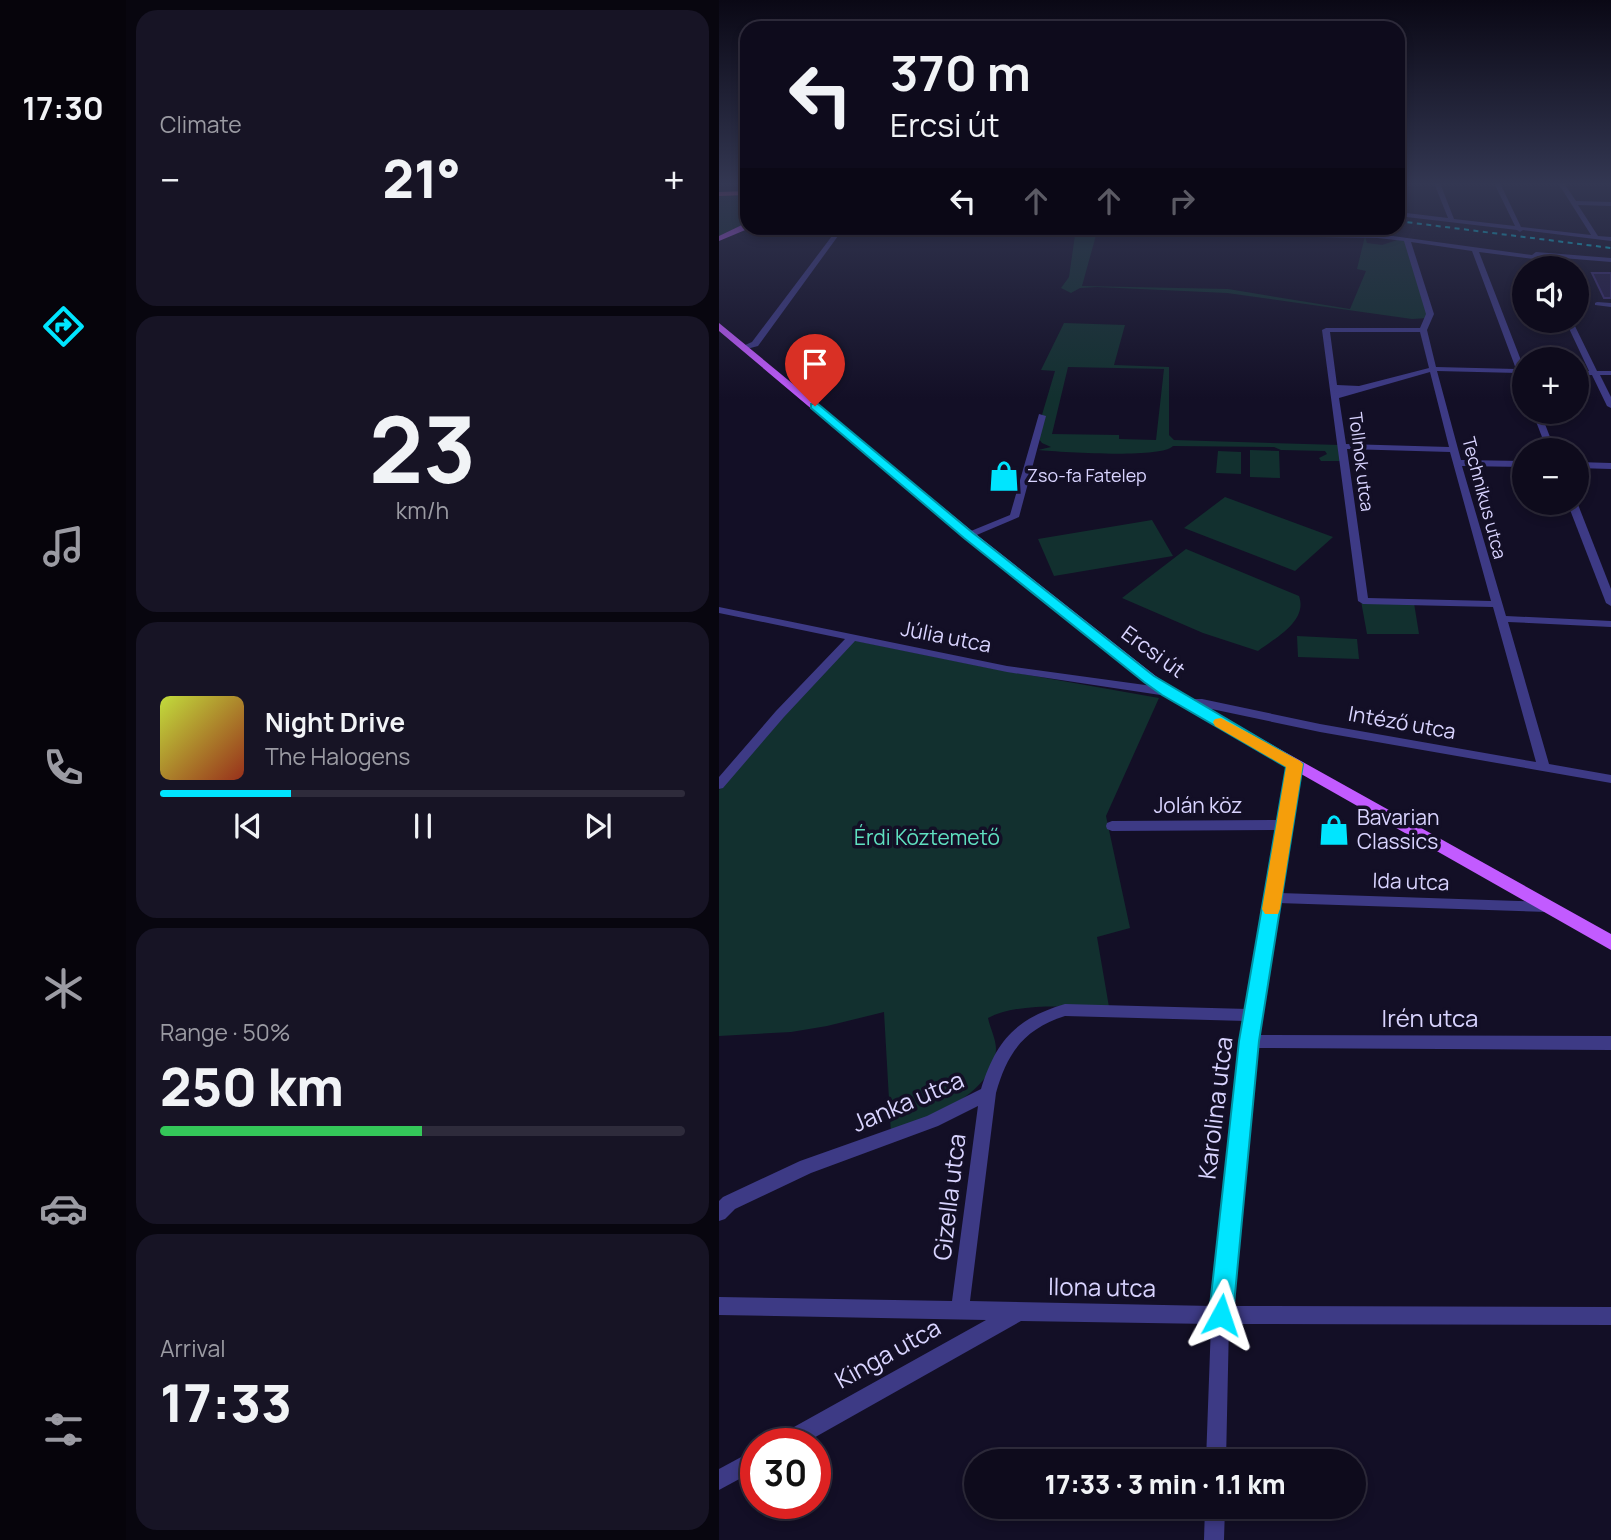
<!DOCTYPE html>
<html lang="en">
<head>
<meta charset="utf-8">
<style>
  :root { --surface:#0e0b1c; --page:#171425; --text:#f1f3f6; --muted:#9b9ba3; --line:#2e2b3b; --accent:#00e5ff }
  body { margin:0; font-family:Manrope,sans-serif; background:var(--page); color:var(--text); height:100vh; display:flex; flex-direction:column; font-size:26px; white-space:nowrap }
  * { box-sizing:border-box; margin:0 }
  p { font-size:23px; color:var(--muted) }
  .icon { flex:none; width:38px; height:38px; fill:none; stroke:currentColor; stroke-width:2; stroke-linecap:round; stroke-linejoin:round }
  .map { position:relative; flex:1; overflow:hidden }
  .side { display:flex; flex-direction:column; gap:10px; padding:10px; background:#08060f; width:593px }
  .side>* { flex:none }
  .hud { position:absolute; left:21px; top:21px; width:665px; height:214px; border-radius:21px; box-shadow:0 4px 10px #0003,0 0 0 2px var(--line); background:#0e0b1c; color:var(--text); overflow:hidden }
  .fabs { position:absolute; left:793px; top:256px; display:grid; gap:14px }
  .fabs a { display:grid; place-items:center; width:77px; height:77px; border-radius:50%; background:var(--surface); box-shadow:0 4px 10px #0003,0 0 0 2px var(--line); font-size:35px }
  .speed { position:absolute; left:21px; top:1428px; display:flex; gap:14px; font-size:35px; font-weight:700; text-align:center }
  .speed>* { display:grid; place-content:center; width:91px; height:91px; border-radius:50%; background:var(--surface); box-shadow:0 4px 10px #0003,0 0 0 2px var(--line); line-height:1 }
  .speed .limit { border:10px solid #d22; background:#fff; color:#111 }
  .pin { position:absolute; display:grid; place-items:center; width:60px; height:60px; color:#fff; margin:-72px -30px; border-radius:50% 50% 50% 0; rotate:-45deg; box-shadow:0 0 7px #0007 }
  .pin .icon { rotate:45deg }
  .me { position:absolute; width:77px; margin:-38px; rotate:5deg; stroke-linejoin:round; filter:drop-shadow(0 0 5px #0008) }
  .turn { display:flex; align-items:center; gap:24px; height:147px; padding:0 35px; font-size:32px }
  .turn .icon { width:91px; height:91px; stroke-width:2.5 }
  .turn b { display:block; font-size:49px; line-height:60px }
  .lanes { display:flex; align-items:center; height:66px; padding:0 35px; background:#0003; justify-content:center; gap:35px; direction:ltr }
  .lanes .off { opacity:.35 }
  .big { font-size:52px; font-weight:800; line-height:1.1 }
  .side .tile { flex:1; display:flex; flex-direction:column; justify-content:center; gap:10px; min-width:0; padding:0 24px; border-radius:21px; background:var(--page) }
  .side .dial { align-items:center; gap:0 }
  .dial b { font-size:91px; line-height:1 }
  .song { display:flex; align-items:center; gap:21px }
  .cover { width:84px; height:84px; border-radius:10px; background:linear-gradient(135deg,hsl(70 70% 55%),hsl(10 70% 35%)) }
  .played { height:7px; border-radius:4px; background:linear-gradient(90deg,var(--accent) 25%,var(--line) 25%) }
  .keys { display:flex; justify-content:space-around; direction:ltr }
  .heat { display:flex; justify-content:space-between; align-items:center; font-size:38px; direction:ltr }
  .charge { height:10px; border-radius:5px; background:linear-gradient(90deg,#34c759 50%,var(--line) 0) }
  .trip { position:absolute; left:245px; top:1449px; width:402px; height:70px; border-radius:35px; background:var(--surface); box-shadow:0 4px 10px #0003,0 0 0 2px var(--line); font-weight:800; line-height:70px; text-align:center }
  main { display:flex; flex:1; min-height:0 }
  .tabs { display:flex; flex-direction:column; width:126px; justify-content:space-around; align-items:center; background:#06040b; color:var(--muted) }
  .tabs .icon { width:49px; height:49px }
  .tabs .selected { color:var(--accent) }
  .tabs b { font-size:32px; color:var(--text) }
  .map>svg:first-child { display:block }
  .green { fill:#12302f; fill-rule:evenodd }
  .building { fill:#241b47; stroke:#3b2d73; stroke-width:2 }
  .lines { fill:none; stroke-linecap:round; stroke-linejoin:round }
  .minor { fill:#3d3a85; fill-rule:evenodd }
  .major { fill:#c25bff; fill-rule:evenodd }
  .highway { fill:#ff4fa3; fill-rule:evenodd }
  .rail { stroke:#00e5ff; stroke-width:2; stroke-dasharray:5 4.5; stroke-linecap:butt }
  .route { fill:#00e5ff; stroke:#0095a6; stroke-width:2 }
  .slow { fill:#f59e0b }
  .labels { text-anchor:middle; stroke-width:7; stroke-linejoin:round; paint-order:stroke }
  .far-street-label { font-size:18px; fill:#d9d4ff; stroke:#130f26 }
  .far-poi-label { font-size:18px; fill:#d9d4ff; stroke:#130f26; text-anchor:start }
  .street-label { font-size:21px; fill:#d9d4ff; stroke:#130f26 }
  .poi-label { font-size:21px; fill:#d9d4ff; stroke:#130f26; text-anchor:start }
  .park-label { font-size:21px; fill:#5fe0c0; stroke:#130f26 }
  .near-street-label { font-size:24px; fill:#d9d4ff; stroke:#130f26 }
</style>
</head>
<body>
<main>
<nav class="tabs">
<b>17:30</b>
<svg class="icon selected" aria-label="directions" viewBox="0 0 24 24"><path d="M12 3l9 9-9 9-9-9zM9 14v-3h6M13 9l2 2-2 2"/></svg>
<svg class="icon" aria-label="music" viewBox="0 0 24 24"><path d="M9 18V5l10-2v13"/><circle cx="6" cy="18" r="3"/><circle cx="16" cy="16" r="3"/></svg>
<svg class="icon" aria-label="phone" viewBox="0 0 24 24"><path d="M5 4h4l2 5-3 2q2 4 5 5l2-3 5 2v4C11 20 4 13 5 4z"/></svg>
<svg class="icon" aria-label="climate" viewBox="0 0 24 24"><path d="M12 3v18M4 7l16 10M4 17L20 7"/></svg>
<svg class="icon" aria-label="car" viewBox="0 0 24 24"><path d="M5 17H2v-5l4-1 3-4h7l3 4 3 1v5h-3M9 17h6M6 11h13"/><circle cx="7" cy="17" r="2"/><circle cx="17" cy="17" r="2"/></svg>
<svg class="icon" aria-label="filters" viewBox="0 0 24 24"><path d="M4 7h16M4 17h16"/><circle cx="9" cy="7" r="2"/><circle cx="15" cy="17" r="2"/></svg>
</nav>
<section class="side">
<div class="tile"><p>Climate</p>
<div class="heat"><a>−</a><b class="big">21°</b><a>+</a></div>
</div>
<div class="tile dial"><b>23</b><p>km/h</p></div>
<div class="tile">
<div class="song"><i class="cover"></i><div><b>Night Drive</b><p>The Halogens</p></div></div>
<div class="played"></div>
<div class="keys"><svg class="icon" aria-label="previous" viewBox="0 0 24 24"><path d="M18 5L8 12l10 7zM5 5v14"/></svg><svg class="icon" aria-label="pause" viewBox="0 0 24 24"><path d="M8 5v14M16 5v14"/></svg><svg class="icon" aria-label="next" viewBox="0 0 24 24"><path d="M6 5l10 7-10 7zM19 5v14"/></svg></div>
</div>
<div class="tile"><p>Range · 50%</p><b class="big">250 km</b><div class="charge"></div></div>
<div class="tile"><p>Arrival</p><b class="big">17:33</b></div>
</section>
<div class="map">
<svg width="892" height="1540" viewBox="0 0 892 1540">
  <rect width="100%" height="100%" fill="#130f26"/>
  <g class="green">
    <path d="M 28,194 L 28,224 L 0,237 L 0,195 Z"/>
    <path d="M 357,228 L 361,228 L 360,230 L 375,231 L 375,228 L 379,228 L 363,286 L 509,289 L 631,309 L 647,271 L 638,269 L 646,236 L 648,243 L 663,245 L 678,240 L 686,241 L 709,318 L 693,319 L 508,293 L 378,287 L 361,288 L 352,293 L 342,288 L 350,277 Z"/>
    <path d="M 345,323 L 406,325 L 395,365 L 450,367 L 450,435 L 455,440 L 621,445 L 623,461 L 602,461 L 600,458 L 608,454 L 606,451 L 562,450 L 555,447 L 454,446 C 442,459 342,452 319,450 L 332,447 L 323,443 L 317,435 L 336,371 L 322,370 ZM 349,367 L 445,369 L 437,440 L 400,439 L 400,435 L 333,434 Z"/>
    <path d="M 531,450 L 560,451 L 561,478 L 531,477 Z"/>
    <path d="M 499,451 L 522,452 L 522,474 L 497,473 Z"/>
    <path d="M 506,497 L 614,537 L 576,571 L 465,528 Z"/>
    <path d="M 433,520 L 454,556 L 335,576 L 319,539 Z"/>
    <path d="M 467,549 L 580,596 C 589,621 556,638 539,651 L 484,633 L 403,598 Z"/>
    <path d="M 642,601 L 695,603 L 700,634 L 648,634 Z"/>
    <path d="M 578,636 L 638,639 L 640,659 L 579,657 Z"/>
    <path d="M 133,640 L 275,669 L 440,698 L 387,816 L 411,928 L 378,937 L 390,1007 C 354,1008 301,1001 269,1018 C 271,1028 277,1039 277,1049 C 276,1094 206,1120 172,1134 L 165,1012 L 108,1026 L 72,1032 L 0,1036 L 0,790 L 55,724 Z"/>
  </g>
  <path class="building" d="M 873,273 L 892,273 L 892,298 L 885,298 Z"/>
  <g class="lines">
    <g class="minor">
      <path d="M 715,183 L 721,183 L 735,219 L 796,226 L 775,183 L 781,183 L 802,227 L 872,235 L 839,183 L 845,183 L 857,201 L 892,202 L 892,206 L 859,205 L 879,236 L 892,237 L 892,241 L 804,230 L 801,232 L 798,230 L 679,216 L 679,212 L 729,218 Z"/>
      <path d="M 116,228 L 122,228 L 119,236 L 39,346 L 24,350 L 24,346 L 33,342 L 113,236 Z"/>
      <path d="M 167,228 L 252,228 L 659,234 L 813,255 L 817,252 L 892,258 L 892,262 L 819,256 L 815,259 L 760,252 L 805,368 L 805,378 L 801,378 L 799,373 L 718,371 L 742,460 L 805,461 L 805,467 L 743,466 L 787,616 L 892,621 L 892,627 L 789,622 L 830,764 L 892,775 L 892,783 L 601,732 L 483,707 L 468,707 L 462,703 L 468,699 L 483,699 L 601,724 L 817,762 L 774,607 L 644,604 L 639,601 L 603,330 L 607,328 L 701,328 L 707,314 L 685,241 L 659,238 L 170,230 ZM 692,242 L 753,251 L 797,369 L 717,367 L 708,330 L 715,314 ZM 611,332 L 701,332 L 710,368 L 640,386 L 618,385 ZM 711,372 L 730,447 L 627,444 L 620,398 ZM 628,449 L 731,452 L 772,601 L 649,598 Z"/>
      <path d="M 878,302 L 892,303 L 892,307 L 876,305 L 876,303 Z"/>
      <path d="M 846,320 L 853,320 L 878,371 L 892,371 L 892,375 L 881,375 L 892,397 L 892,408 L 888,406 L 873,375 L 858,375 L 858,371 L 870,371 Z"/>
      <path d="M 813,411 L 821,411 L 836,450 L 828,450 Z"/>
      <path d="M 320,414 L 327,416 L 300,517 L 253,537 L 247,537 L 247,533 L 291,515 Z"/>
      <path d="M 858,462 L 892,463 L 892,469 L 858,468 Z"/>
      <path d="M 848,502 L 858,502 L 892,589 L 892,606 L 887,603 Z"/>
      <path d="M 0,607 L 288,666 L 448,688 L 454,692 L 448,696 L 288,672 L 136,641 L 65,717 L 4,788 L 0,789 L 0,777 L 57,711 L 126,639 L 0,613 Z"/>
      <path d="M 576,760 L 582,764 L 561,893 L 829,902 L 834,903 L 836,907 L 834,911 L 829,912 L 559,903 L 540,1035 L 892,1036 L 892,1050 L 539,1048 L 523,1174 L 512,1306 L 892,1307 L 892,1325 L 510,1324 L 507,1461 L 487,1461 L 492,1324 L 302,1321 L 84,1444 L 54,1444 L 57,1437 L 267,1320 L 0,1315 L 0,1297 L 233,1301 L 259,1106 L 219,1126 L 92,1173 L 16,1209 L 6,1219 L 0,1221 L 0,1201 L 4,1197 L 81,1161 L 208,1116 L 262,1089 C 277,1040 298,1018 346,1004 L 529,1009 L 558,830 L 393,831 L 388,829 L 387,826 L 388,823 L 393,821 L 560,820 L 570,764 ZM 346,1016 L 527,1021 L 522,1041 L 524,1044 L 507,1174 L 493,1306 L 251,1301 L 277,1093 C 288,1053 305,1029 346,1016 Z"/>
      <path d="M 37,1449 L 37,1470 L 0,1490 L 0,1469 Z"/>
      <path d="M 486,1507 L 506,1507 L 505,1540 L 485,1540 Z"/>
    </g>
    <g class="major">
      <path d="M 25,224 L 31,228 L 0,241 L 0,236 Z"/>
      <path d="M 0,323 L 254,532 L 453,689 L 892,934 L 892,950 L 443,695 L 246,538 L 0,331 Z"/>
    </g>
    <path class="highway" d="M 28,191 L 28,195 L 0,196 L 0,192 Z"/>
    <path class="rail" d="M 679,221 L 892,248"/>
  </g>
  <linearGradient id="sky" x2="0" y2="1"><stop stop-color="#0a0815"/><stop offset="0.46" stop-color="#333752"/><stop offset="1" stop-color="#333752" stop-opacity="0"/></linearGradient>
  <rect width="892" height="399" fill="url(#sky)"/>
  <path class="route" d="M 92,404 L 99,404 L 254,533 L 435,676 L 584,764 L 540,1041 L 514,1315 L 510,1323 L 502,1327 L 493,1323 L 490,1315 L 520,1041 L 567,767 L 443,695 L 425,682 L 245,538 L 92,408 Z"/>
  <path class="slow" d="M 502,718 L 581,761 L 584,764 L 561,909 L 559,914 L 546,914 L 543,909 L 567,767 L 496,726 L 494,722 L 496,719 Z"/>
  <defs>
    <symbol id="shop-bare" viewBox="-9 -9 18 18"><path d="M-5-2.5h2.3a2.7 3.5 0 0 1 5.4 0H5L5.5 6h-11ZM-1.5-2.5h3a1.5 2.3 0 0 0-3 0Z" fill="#00e5ff" stroke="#130f26" stroke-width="2.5" paint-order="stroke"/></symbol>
  </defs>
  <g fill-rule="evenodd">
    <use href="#shop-bare" x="263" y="454" width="44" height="44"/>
    <use href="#shop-bare" x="593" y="808" width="44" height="44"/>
  </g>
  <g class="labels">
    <g class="far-street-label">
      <text transform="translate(642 462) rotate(83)" y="6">Tollnok utca</text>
      <text transform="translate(765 498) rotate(75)" y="6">Technikus utca</text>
    </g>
    <g class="far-poi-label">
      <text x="308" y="482">Zso-fa Fatelep</text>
    </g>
    <g class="street-label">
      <text transform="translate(227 637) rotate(11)" y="7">Júlia utca</text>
      <text transform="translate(434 652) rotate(36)" y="7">Ercsi út</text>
      <text transform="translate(683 723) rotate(10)" y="7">Intéző utca</text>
      <text x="479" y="813">Jolán köz</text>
      <text transform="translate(692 882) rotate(2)" y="7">Ida utca</text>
    </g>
    <g class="poi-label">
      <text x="638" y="825">Bavarian<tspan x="638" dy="24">Classics</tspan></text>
    </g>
    <g class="park-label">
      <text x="208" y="845">Érdi Köztemető</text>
    </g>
    <g class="near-street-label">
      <text x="711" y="1027">Irén utca</text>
      <text transform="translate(189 1102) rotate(-23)" y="8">Janka utca</text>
      <text transform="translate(497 1108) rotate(-83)" y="8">Karolina utca</text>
      <text transform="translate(231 1197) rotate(-83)" y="8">Gizella utca</text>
      <text transform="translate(383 1288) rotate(1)" y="8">Ilona utca</text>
      <text transform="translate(169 1354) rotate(-29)" y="8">Kinga utca</text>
    </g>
  </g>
</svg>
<div class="fabs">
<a><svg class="icon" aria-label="sound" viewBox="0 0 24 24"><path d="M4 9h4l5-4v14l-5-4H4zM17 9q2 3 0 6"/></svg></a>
<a>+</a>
<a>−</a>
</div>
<div class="speed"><div class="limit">30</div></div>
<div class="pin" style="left:96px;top:406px;background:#d93025"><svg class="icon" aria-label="arrive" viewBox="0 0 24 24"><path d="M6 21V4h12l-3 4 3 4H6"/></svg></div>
<svg class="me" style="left:502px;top:1315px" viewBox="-20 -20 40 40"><path d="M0-17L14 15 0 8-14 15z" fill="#00e5ff" stroke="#fff" stroke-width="4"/></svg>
<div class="trip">17:33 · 3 min · 1.1 km</div>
<div class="hud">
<div class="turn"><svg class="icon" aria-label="left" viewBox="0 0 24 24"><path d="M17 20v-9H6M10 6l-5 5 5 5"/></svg><div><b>370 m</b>Ercsi út</div></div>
<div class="lanes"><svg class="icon" aria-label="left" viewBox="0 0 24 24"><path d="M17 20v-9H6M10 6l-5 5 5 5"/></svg><svg class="icon off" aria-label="ahead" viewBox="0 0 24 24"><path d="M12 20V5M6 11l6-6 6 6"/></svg><svg class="icon off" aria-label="ahead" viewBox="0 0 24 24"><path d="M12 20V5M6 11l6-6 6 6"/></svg><svg class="icon off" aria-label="right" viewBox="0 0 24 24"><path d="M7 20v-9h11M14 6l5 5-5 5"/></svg></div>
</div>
</div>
</main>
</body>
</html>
